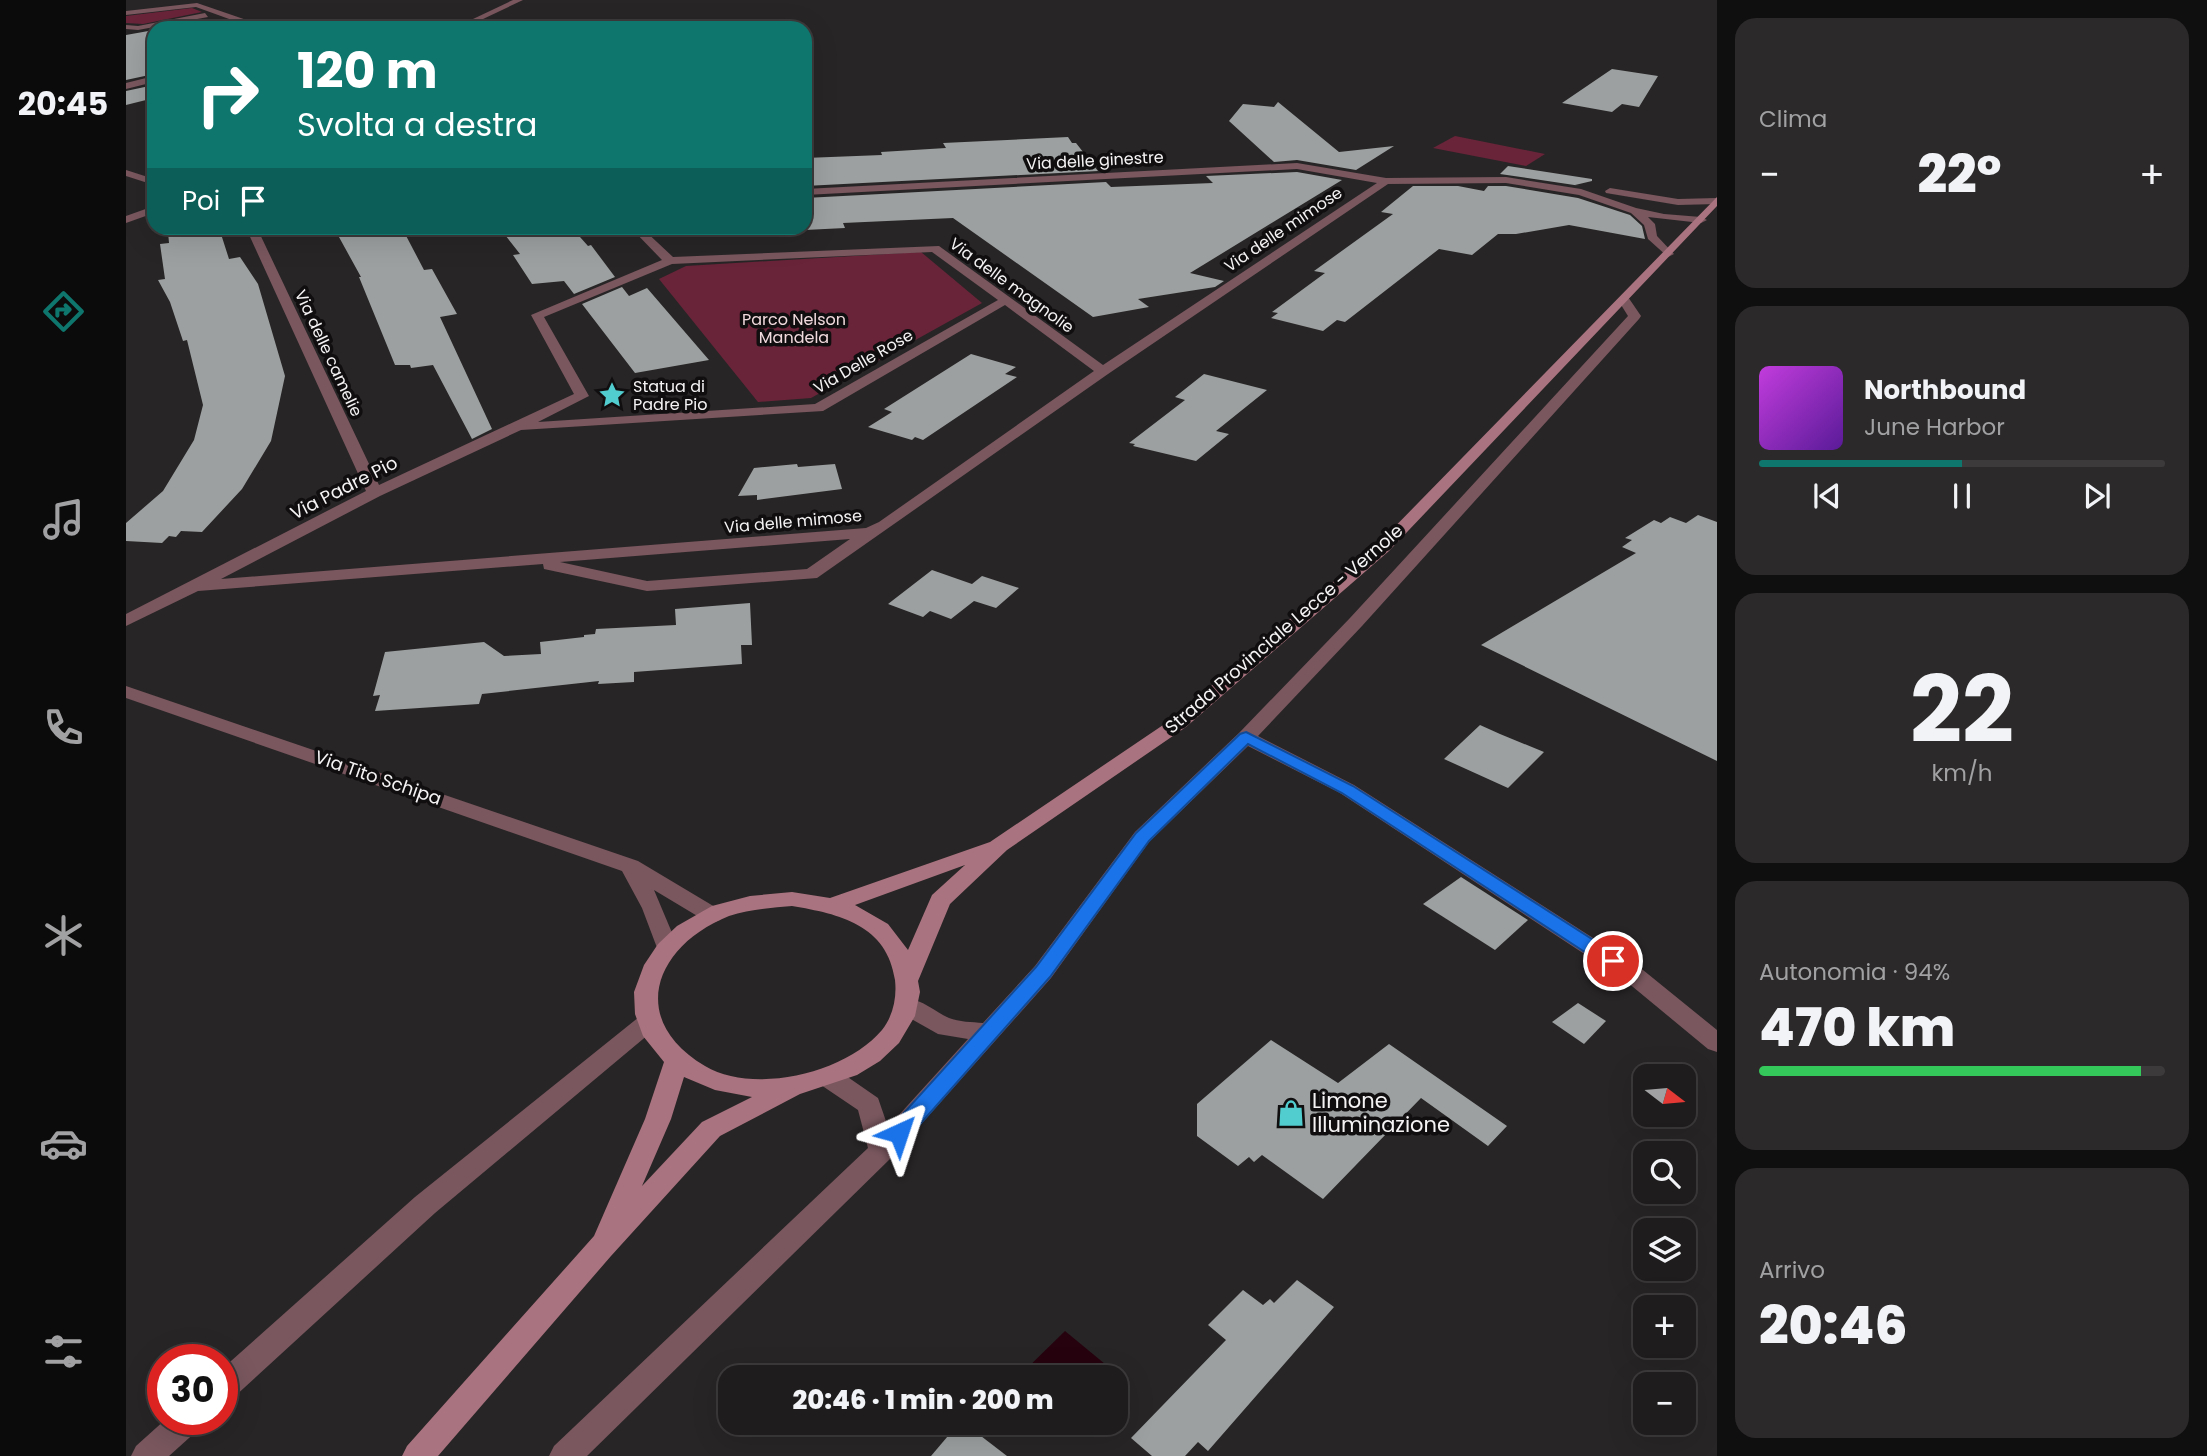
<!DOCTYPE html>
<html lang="it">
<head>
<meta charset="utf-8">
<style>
  :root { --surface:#1e1c1c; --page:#2b2929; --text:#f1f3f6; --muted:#a1a1a3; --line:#3c3a3b; --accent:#0f766e }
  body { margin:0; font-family:Poppins,sans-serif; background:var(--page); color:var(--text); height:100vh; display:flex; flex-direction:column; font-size:26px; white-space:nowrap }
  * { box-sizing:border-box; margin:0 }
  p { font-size:23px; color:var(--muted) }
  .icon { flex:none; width:38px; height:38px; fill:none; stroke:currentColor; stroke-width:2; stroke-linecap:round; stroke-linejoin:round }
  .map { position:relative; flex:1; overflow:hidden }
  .sheet { display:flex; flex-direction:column; gap:18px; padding:18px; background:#100f0f; width:490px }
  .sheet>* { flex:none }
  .top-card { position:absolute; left:21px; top:21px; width:665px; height:214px; border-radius:21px; box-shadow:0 7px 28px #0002,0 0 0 2px var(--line); background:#0f766e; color:#fff; overflow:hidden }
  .needle { width:46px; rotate:106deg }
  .tools { position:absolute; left:1507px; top:1064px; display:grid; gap:14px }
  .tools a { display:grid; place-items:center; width:63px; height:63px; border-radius:14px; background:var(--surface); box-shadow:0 7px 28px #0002,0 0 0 2px var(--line); font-size:35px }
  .speed { position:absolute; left:21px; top:1344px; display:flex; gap:14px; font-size:35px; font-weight:700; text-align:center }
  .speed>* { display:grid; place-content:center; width:91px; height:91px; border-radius:50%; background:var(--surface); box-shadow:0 7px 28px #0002,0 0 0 2px var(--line); line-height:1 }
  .speed .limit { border:10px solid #d22; background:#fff; color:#111 }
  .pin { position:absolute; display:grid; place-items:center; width:60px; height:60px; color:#fff; margin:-30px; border:4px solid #fff; border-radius:50%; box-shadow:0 2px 7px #0007 }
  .me { position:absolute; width:77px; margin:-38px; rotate:42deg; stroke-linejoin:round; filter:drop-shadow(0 0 5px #0008) }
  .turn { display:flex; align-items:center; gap:24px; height:147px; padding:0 35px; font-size:32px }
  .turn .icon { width:91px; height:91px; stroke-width:2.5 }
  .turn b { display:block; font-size:49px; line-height:60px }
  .then { display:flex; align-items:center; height:66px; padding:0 35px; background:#0003; gap:14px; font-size:26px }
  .big { font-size:52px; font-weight:800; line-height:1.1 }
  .sheet .widget { flex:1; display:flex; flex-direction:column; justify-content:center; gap:10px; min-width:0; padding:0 24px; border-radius:21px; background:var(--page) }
  .sheet .dial { align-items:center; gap:0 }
  .dial b { font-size:91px; line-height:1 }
  .song { display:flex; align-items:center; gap:21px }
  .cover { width:84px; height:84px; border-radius:10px; background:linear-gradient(135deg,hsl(290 70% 55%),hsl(270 70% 35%)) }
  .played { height:7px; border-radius:4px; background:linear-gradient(90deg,var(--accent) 50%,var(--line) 50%) }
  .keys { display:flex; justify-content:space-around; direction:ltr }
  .heat { display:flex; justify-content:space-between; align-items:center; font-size:38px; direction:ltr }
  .charge { height:10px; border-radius:5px; background:linear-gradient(90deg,#34c759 94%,var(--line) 0) }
  .trip { position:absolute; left:592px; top:1365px; width:410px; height:70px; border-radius:21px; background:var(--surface); box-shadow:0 7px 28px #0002,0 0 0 2px var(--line); font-weight:800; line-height:70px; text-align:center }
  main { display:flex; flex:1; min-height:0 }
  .tabs { display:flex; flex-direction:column; width:126px; justify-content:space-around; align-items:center; background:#0c0b0b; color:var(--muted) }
  .tabs .icon { width:49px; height:49px }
  .tabs .selected { color:var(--accent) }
  .tabs b { font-size:32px; color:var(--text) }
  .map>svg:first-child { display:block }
  .green { fill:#6a243a }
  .water { fill:#25020e }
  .building { fill:#9ca0a0 }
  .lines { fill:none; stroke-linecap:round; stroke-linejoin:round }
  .minor { fill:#7a575f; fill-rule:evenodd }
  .secondary { fill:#a9737f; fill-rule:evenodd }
  .route { fill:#1a73e8; stroke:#114b97; stroke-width:2 }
  .labels { text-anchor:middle; stroke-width:7; stroke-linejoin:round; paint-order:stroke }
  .far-street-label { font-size:16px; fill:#f5f3f4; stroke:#100e0f }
  .far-park-label { font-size:16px; fill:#f1dade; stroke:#100e0f }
  .far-poi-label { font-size:16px; fill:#f5f3f4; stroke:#100e0f; text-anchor:start }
  .street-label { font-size:18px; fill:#f5f3f4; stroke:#100e0f }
  .near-poi-label { font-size:21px; fill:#f5f3f4; stroke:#100e0f; text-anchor:start }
</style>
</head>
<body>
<main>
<nav class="tabs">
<b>20:45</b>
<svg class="icon selected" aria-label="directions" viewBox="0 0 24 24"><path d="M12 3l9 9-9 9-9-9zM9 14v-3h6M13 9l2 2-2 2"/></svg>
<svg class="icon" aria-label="music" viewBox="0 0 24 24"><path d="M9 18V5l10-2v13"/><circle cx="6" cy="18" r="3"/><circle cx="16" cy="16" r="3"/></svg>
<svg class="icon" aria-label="phone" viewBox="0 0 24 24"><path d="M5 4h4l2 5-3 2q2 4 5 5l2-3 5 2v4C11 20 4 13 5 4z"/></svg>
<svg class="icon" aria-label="climate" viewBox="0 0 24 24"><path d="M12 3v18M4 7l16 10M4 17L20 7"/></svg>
<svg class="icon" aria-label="car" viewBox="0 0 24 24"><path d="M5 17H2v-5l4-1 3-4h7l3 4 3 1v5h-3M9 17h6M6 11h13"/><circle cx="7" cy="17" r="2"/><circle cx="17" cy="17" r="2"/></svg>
<svg class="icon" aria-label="filters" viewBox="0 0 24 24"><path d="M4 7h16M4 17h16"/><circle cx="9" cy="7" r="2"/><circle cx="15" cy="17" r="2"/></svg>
</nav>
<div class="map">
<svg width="1591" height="1456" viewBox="0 0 1591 1456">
  <rect width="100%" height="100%" fill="#282526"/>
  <g class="green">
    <path d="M 66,8 L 76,12 L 17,24 L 0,23 L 0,16 Z"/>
    <path d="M 1329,136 L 1419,154 L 1400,166 L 1307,148 Z"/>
    <path d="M 795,252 L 856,303 L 685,398 L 632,402 L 533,279 L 560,266 Z"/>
  </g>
  <path class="water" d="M 939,1331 L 979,1364 L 966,1377 L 892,1377 Z"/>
  <g class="building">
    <path d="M 28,30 L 28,74 L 0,80 L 0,35 Z"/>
    <path d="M 1486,69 L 1532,76 L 1513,107 L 1496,104 L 1486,112 L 1436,103 Z"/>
    <path d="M 28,85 L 28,98 L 0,105 L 0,91 Z"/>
    <path d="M 1152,102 L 1213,152 L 1268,146 L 1230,170 L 1171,160 L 1148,162 L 1103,121 L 1117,104 L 1148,107 Z"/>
    <path d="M 942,137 L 946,143 L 950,143 L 972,171 L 679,186 L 679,158 L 756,155 L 755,152 L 820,148 L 817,143 Z"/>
    <path d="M 1382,166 L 1466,179 L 1466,181 L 1449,185 L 1455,186 L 1374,174 Z"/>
    <path d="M 1171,172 L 1216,180 L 1064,273 L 1098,281 L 1089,287 L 1012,299 L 1023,307 L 967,317 L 827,218 L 717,223 L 719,228 L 679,230 L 679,198 L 980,182 L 985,187 L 1087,183 L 1080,176 Z"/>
    <path d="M 1287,186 L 1332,186 L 1358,191 L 1362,186 L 1380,186 L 1452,198 L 1504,215 L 1516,226 L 1519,239 L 1443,225 L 1390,234 L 1372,234 L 1346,255 L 1313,249 L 1219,322 L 1211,320 L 1197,331 L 1145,318 L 1152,313 L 1146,312 L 1199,273 L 1188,271 L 1267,214 L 1255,212 Z"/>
    <path d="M 73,228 L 73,232 L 87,230 L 89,234 L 95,234 L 103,259 L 114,257 L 132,284 L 159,376 L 145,441 L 116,489 L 76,532 L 55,531 L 50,537 L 43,536 L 36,543 L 0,541 L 0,523 L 37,491 L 68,440 L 77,405 L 61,340 L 57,341 L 44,302 L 32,280 L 39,279 L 34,244 L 43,243 L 42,232 Z"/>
    <path d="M 208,228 L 245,228 L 248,231 L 276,228 L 298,270 L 306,269 L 331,314 L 314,317 L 366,429 L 346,439 L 307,365 L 285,368 L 284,365 L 269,365 L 233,277 L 235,277 Z"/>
    <path d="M 399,228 L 446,228 L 462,246 L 465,245 L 489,277 L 448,294 L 438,281 L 406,284 L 387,255 L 394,254 L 376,231 Z"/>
    <path d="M 496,287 L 503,296 L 521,288 L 583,360 L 509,373 L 456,304 Z"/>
    <path d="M 845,354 L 890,367 L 879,374 L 891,377 L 797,440 L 789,437 L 786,440 L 742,427 L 766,412 L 758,409 Z"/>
    <path d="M 1078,374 L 1141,390 L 1090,431 L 1103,434 L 1070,461 L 1007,446 L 1009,444 L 1003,443 L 1059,400 L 1049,397 Z"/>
    <path d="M 671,464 L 672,467 L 709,464 L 716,489 L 631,500 L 631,495 L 612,496 L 628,468 Z"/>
    <path d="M 1572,515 L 1591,522 L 1591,761 L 1355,645 L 1510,553 L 1496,547 L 1506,540 L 1499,538 L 1528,520 L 1535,523 L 1544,517 L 1560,523 Z"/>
    <path d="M 806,570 L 846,584 L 856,576 L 893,588 L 870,608 L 848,601 L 825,619 L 804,611 L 797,617 L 762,604 Z"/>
    <path d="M 624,603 L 626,645 L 615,645 L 616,664 L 508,672 L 508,682 L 472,684 L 473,681 L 356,694 L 353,704 L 249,711 L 254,695 L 247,696 L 259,652 L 358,642 L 378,656 L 415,654 L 414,642 L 458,637 L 458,635 L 469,634 L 470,629 L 550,625 L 549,609 Z"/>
    <path d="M 1354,725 L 1374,734 L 1418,752 L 1382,788 L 1318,759 Z"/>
    <path d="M 1335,877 L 1402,920 L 1369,950 L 1297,904 Z"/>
    <path d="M 1452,1003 L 1480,1021 L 1458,1044 L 1426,1022 Z"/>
    <path d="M 1145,1040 L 1212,1083 L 1263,1044 L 1381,1126 L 1362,1146 L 1295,1098 L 1197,1199 L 1136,1155 L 1128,1162 L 1123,1157 L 1112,1166 L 1071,1136 L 1071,1104 Z"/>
    <path d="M 1171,1280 L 1208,1307 L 1082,1451 L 1072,1442 L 1059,1456 L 1026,1456 L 1005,1438 L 1100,1340 L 1082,1325 L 1117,1290 L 1137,1305 L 1144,1299 L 1148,1303 Z"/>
    <path d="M 833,1423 L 838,1423 L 881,1456 L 805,1456 Z"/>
  </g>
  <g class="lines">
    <g class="minor">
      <path d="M 387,0 L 397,0 L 338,28 L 328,28 Z"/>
      <path d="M 71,3 L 138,26 L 139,28 L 128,28 L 70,7 L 0,15 L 0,11 Z"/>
      <path d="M 79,13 L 82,17 L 12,30 L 0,29 L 0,25 L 12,26 Z"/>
      <path d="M 28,76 L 28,82 L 0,89 L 0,83 Z"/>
      <path d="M 1171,163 L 1260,178 L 1380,177 L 1455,189 L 1510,208 L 1538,214 L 1575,217 L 1581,220 L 1575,223 L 1522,217 L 1529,224 L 1531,236 L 1548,254 L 1542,257 L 1522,239 L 1518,225 L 1505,213 L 1453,195 L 1380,183 L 1262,184 L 982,374 L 691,578 L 521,591 L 418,569 L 417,564 L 72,591 L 0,626 L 0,614 L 240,491 L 120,228 L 131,228 L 253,485 L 448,394 L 405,315 L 536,260 L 505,228 L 516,228 L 547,257 L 813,246 L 977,365 L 1251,183 L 1171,169 L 679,195 L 679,189 ZM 806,252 L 872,300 L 689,404 L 412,422 L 463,396 L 418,317 L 546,264 ZM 879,305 L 968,371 L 753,522 L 740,528 L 95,579 L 254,496 L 395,430 L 697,411 ZM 724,539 L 681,569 L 521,581 L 434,562 Z"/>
      <path d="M 0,170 L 28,179 L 28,185 L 0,176 Z"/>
      <path d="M 1484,188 L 1552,199 L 1591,198 L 1591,204 L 1552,205 L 1480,193 L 1479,191 Z"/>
      <path d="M 28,206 L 28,213 L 0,223 L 0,216 Z"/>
      <path d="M 1498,296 L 1502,297 L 1515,316 L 1513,319 L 1236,626 L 1132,736 L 1228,785 L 1517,970 L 1591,1030 L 1591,1052 L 1582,1049 L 1501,982 L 1214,793 L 1122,746 L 1023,842 L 925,978 L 765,1158 L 461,1456 L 423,1456 L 428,1446 L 742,1148 L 732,1110 L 695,1085 L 692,1078 L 695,1071 L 704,1069 L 713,1071 L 752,1098 L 762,1127 L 842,1039 L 812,1034 L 773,1012 L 769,1006 L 773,1000 C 791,994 807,1011 823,1018 C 833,1022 846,1022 857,1023 L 909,966 L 1009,832 L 1113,733 L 1224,618 L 1502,316 L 1492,300 Z"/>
      <path d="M 0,686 L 512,861 L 594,910 L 597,915 L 594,920 L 586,923 L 578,920 L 528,890 L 552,947 L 549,953 L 541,955 L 533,953 L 516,908 L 496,871 L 0,698 Z"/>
      <path d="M 521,1014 L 529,1017 L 533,1023 L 529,1029 L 309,1213 L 107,1398 L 96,1402 L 96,1369 L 289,1197 L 513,1017 Z"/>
      <path d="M 40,1419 L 77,1419 L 73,1429 L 43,1456 L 5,1456 L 10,1446 Z"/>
    </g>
    <path class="secondary" d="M 1591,197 L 1591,206 L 1263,551 L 1060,727 L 881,850 L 824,904 L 792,981 L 794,992 L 789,1016 L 773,1043 L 754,1061 L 731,1075 L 674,1094 L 594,1136 L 485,1256 L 312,1456 L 276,1456 L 281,1446 L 468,1236 L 519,1119 L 538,1062 L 517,1036 L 509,1014 L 508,992 L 518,965 L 532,944 L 551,926 L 586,906 L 624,896 L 666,892 L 704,898 L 864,842 L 1046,719 L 1251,545 ZM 839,865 L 806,895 L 782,950 L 762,924 L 729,905 ZM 666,906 C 714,914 761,925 769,980 C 771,998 767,1016 756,1030 C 720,1073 628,1095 579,1066 C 501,1020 528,946 603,916 C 623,909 645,908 666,906 ZM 558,1077 L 589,1090 L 626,1097 L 576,1122 L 516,1186 L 545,1119 Z"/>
  </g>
  <path class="route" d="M 1120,732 L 1227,786 L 1494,957 L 1497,961 L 1494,966 L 1480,966 L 1216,793 L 1122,744 L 1023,841 L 924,977 L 781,1139 L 773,1141 L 765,1139 L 762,1133 L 765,1127 L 910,967 L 1010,833 L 1114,734 Z"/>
  <defs>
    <symbol id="sight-bare" viewBox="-9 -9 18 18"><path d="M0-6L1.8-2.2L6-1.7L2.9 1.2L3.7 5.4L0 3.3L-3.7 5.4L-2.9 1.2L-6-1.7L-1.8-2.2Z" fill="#52cdcf" stroke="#100e0f" stroke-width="2.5" paint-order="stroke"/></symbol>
    <symbol id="shop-bare" viewBox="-9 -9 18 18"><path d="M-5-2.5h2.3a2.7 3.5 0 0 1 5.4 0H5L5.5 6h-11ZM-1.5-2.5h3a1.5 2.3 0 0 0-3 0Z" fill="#52cdcf" stroke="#100e0f" stroke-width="2.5" paint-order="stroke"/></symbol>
  </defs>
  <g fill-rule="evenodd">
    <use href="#sight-bare" x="467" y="376" width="38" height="38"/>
    <use href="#shop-bare" x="1146" y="1094" width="38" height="38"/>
  </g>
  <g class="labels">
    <g class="far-street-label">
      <text transform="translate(969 160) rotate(-3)" y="6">Via delle ginestre</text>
      <text transform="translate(1157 229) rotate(-34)" y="6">Via delle mimose</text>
      <text transform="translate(886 285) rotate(36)" y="6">Via delle magnolie</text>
      <text transform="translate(203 353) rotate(65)" y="6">Via delle camelie</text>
      <text transform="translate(737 361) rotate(-30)" y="6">Via Delle Rose</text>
      <text transform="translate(667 521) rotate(-5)" y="6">Via delle mimose</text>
    </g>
    <g class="far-park-label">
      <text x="668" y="325">Parco Nelson<tspan x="668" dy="18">Mandela</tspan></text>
    </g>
    <g class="far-poi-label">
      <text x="507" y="392">Statua di<tspan x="507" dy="18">Padre Pio</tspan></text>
    </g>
    <g class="street-label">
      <text transform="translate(218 488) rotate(-27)" y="6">Via Padre Pio</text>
      <text transform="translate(1158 629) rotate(-41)" y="6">Strada Provinciale Lecce - Vernole</text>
      <text transform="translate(252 778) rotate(19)" y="6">Via Tito Schipa</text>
    </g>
    <g class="near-poi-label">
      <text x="1186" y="1108">Limone<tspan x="1186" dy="24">Illuminazione</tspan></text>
    </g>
  </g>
</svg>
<div class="tools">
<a><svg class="needle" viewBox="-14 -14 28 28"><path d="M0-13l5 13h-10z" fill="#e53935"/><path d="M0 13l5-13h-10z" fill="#a1a1a3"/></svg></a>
<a><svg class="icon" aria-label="search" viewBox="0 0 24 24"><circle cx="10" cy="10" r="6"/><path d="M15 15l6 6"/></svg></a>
<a><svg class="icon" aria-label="layers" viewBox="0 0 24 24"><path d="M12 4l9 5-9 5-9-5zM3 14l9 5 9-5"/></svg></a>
<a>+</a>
<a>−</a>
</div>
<div class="speed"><div class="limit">30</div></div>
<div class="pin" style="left:1487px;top:961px;background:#d93025"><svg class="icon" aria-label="arrive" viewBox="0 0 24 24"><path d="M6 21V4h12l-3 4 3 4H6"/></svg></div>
<svg class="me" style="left:773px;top:1133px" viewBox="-20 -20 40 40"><path d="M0-17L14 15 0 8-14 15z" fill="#1a73e8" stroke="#fff" stroke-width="4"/></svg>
<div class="trip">20:46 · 1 min · 200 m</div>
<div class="top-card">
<div class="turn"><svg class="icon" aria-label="right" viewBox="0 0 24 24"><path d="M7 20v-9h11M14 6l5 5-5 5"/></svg><div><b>120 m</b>Svolta a destra</div></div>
<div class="then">Poi<svg class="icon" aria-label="arrive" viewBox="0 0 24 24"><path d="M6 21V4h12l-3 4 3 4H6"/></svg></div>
</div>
</div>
<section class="sheet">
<div class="widget"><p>Clima</p>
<div class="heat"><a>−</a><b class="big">22°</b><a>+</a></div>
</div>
<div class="widget">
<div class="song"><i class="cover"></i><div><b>Northbound</b><p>June Harbor</p></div></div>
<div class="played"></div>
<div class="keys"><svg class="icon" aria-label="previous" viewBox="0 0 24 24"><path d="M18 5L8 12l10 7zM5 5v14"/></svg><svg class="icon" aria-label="pause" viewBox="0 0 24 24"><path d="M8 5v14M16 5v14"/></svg><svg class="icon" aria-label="next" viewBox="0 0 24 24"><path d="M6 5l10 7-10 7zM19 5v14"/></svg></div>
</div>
<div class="widget dial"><b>22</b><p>km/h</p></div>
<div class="widget"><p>Autonomia · 94%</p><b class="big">470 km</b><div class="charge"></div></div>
<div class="widget"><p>Arrivo</p><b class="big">20:46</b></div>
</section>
</main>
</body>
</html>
